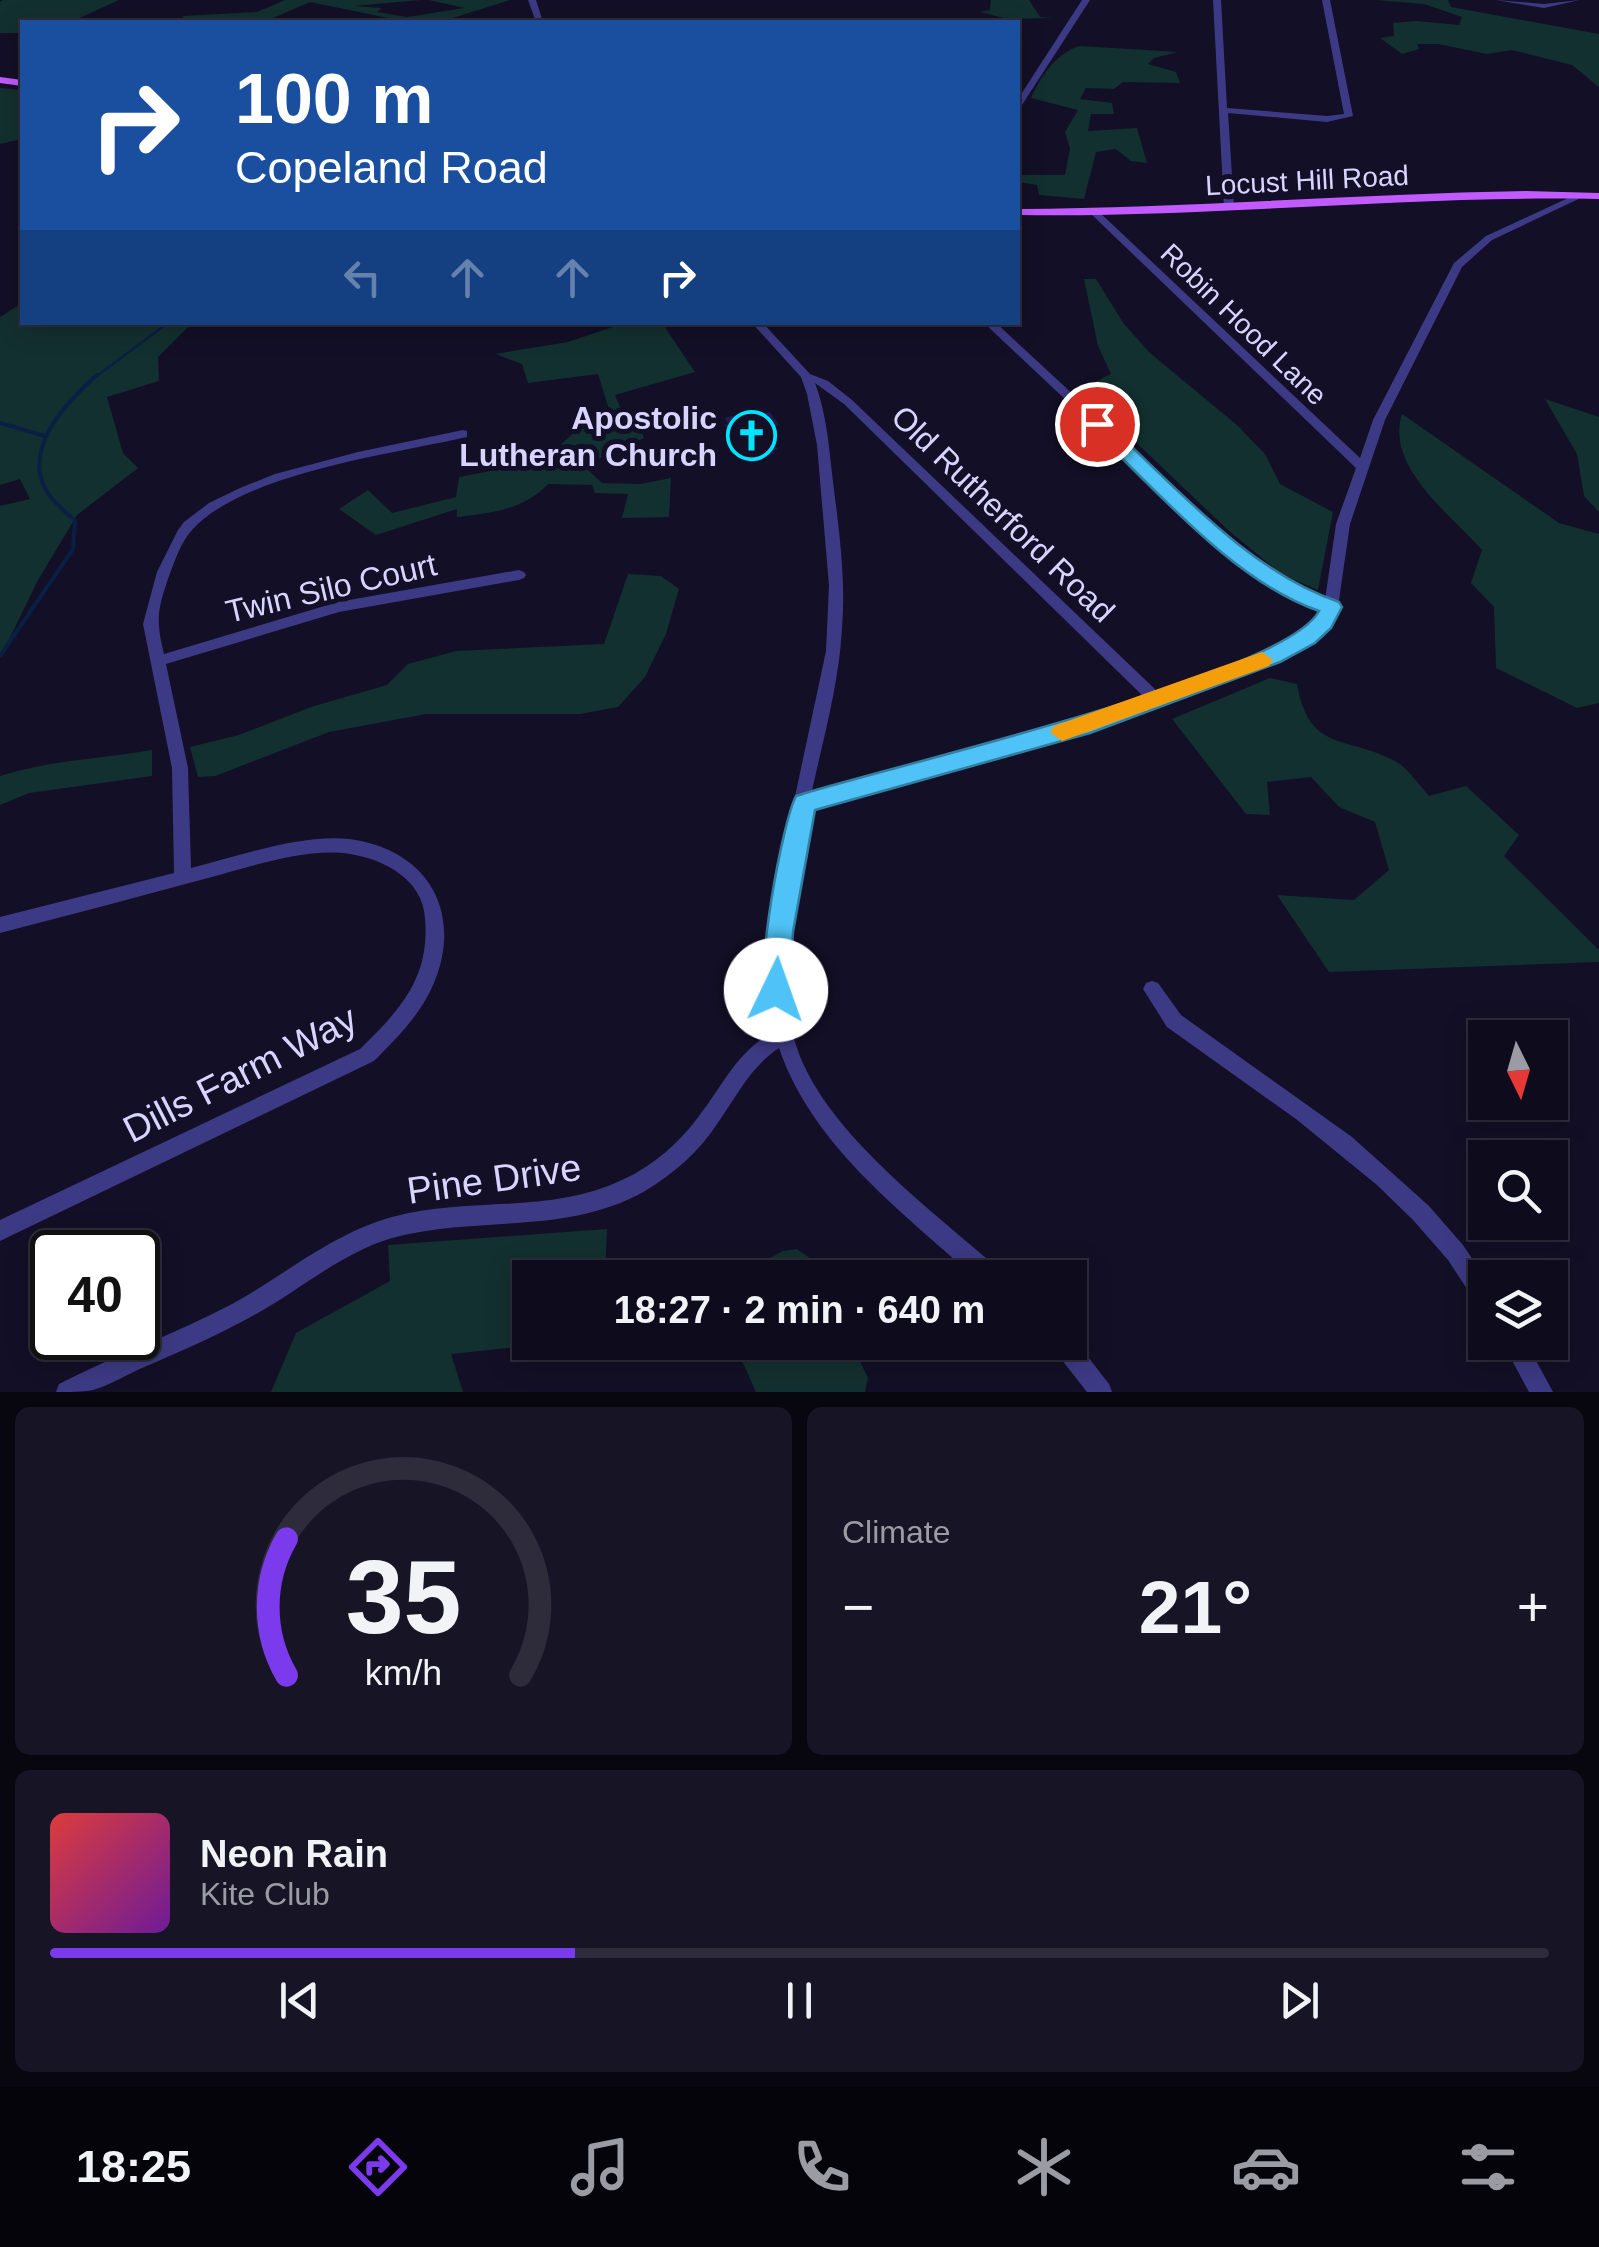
<!DOCTYPE html>
<html lang="en">
<head>
<meta charset="utf-8">
<style>
  :root { --surface:#0e0b1c; --page:#171425; --text:#f1f3f6; --muted:#9b9ba3; --line:#2e2b3b; --accent:#7c3aed }
  body { margin:0; font-family:Helvetica,sans-serif; background:var(--page); color:var(--text); height:100vh; display:flex; flex-direction:column; font-size:38px; white-space:nowrap }
  * { box-sizing:border-box; margin:0 }
  p { font-size:32px; color:var(--muted) }
  .icon { flex:none; width:55px; height:55px; fill:none; stroke:currentColor; stroke-width:2; stroke-linecap:round; stroke-linejoin:round }
  .map { position:relative; height:1392px; overflow:hidden }
  .sheet { display:flex; flex-direction:column; gap:15px; padding:15px; background:#08060f; flex:1 }
  .sheet>* { flex:none }
  .top-card { position:absolute; left:20px; top:20px; width:1000px; height:305px; border-radius:0px; box-shadow:0 5px 25px #0003,0 0 0 2px var(--line); background:#1a4fa0; color:#fff; overflow:hidden }
  .needle { width:65px; rotate:175deg }
  .tools { position:absolute; left:1468px; top:1020px; display:grid; gap:20px }
  .tools a { display:grid; place-items:center; width:100px; height:100px; border-radius:0px; background:var(--surface); box-shadow:0 5px 25px #0003,0 0 0 2px var(--line); font-size:50px }
  .speed { position:absolute; left:30px; top:1230px; display:flex; gap:20px; font-size:50px; font-weight:700; text-align:center }
  .speed>* { display:grid; place-content:center; width:130px; height:130px; border-radius:50%; background:var(--surface); box-shadow:0 5px 25px #0003,0 0 0 2px var(--line); line-height:1 }
  .speed .limit { border:5px solid #111; border-radius:15px; background:#fff; color:#111 }
  .pin { position:absolute; display:grid; place-items:center; width:85px; height:85px; color:#fff; margin:-42px; border:5px solid #fff; border-radius:50%; box-shadow:0 2px 10px #0007 }
  .me { position:absolute; width:110px; margin:-55px; rotate:3deg; stroke-linejoin:round; filter:drop-shadow(0 0 8px #0008) }
  .turn { display:flex; align-items:center; gap:35px; height:210px; padding:0 50px; font-size:45px }
  .turn .icon { width:130px; height:130px; stroke-width:2.5 }
  .turn b { display:block; font-size:70px; line-height:85px }
  .lanes { display:flex; align-items:center; height:95px; padding:0 50px; background:#0003; justify-content:center; gap:50px; direction:ltr }
  .lanes .off { opacity:.35 }
  .big { font-size:75px; font-weight:800; line-height:1.1 }
  .sheet .widget { flex:1; display:flex; flex-direction:column; justify-content:center; gap:15px; min-width:0; padding:0 35px; border-radius:15px; background:var(--page) }
  .sheet .dial { align-items:center; gap:0 }
  .dial svg { height:260px; overflow:visible; fill:none; stroke:var(--line); stroke-width:7; stroke-linecap:round; text-anchor:middle }
  .dial text { fill:var(--text); stroke:none }
  .song { display:flex; align-items:center; gap:30px }
  .cover { width:120px; height:120px; border-radius:15px; background:linear-gradient(135deg,hsl(0 70% 55%),hsl(280 70% 35%)) }
  .played { height:10px; border-radius:5px; background:linear-gradient(90deg,var(--accent) 35%,var(--line) 35%) }
  .keys { display:flex; justify-content:space-around; direction:ltr }
  .heat { display:flex; justify-content:space-between; align-items:center; font-size:55px; direction:ltr }
  .sheet .tiles { flex:1; display:grid; gap:15px; grid-template-columns:1fr 1fr }
  .widget:last-child { grid-column:span 2 }
  .trip { position:absolute; left:512px; top:1260px; width:575px; height:100px; border-radius:0px; background:var(--surface); box-shadow:0 5px 25px #0003,0 0 0 2px var(--line); font-weight:800; line-height:100px; text-align:center }
  .tabs { display:flex; height:160px; justify-content:space-around; align-items:center; background:#06040b; color:var(--muted) }
  .tabs .icon { width:70px; height:70px }
  .tabs .current { color:var(--accent) }
  .tabs b { font-size:45px; color:var(--text) }
  .map>svg:first-child { display:block }
  .green { fill:#12302f }
  .lines { fill:none; stroke-linecap:round; stroke-linejoin:round }
  .stream-far1 { stroke:#0a1f44; stroke-width:2.5 }
  .stream { stroke:#0a1f44; stroke-width:4 }
  .building { fill:#241b47 }
  .minor { fill:#3d3a85; fill-rule:evenodd }
  .major { fill:#c25bff; fill-rule:evenodd }
  .route { fill:#4fc3f7; stroke:#337fa1; stroke-width:2.5 }
  .slow { fill:#f59e0b }
  .labels { text-anchor:middle; stroke-width:10; stroke-linejoin:round; paint-order:stroke }
  .far-street-label { font-size:28px; fill:#d9d4ff; stroke:#130f26 }
  .poi-label { font-size:32px; font-weight:bold; fill:#d9d4ff; stroke:#130f26; text-anchor:end }
  .street-label { font-size:32px; fill:#d9d4ff; stroke:#130f26 }
  .near-street-label { font-size:38px; fill:#d9d4ff; stroke:#130f26 }
</style>
</head>
<body>
<div class="map">
<svg width="1599" height="1392" viewBox="0 0 1599 1392">
  <rect width="100%" height="100%" fill="#130f26"/>
  <g class="green">
    <path d="M 3,0 L 119,0 L 71,22 L 22,22 L 22,33 L 0,33 L 0,2 Z"/>
    <path d="M 285,0 L 421,0 L 354,6 L 382,8 L 377,12 L 407,17 L 464,8 L 429,0 L 510,0 L 440,22 L 407,22 L 310,2 L 264,22 L 249,22 L 256,18 L 182,22 L 187,21 L 182,16 L 257,12 Z"/>
    <path d="M 991,0 L 1029,0 L 1040,17 L 1054,18 L 1007,19 L 980,12 L 990,10 Z"/>
    <path d="M 1375,0 L 1448,0 L 1451,7 L 1599,34 L 1599,87 L 1572,65 L 1512,50 L 1487,54 L 1438,44 L 1417,44 L 1419,49 L 1402,54 L 1380,38 L 1394,36 L 1393,23 L 1416,21 L 1459,25 L 1462,17 L 1424,4 Z"/>
    <path d="M 1080,46 L 1178,52 L 1154,58 L 1148,64 L 1176,72 L 1180,83 L 1123,82 L 1114,89 L 1086,88 L 1080,99 L 1112,103 L 1114,114 L 1091,114 L 1088,131 L 1137,128 L 1147,163 L 1131,161 L 1116,149 L 1096,152 L 1084,199 L 1039,195 L 1037,185 L 1018,182 L 1019,175 L 1065,175 L 1070,149 L 1065,132 L 1078,110 L 1031,98 C 1040,77 1057,52 1080,46 Z"/>
    <path d="M 0,88 L 22,90 L 22,139 L 0,144 Z"/>
    <path d="M 1084,279 L 1096,279 L 1124,324 L 1150,353 L 1237,425 L 1265,454 L 1280,484 L 1333,512 L 1318,590 L 1281,574 L 1229,531 L 1080,389 L 1111,374 L 1098,346 Z"/>
    <path d="M 22,303 L 22,322 L 192,323 L 158,357 L 159,381 L 107,397 L 123,453 L 138,468 L 77,515 L 38,580 L 0,658 L 0,506 L 30,499 L 20,479 L 0,485 L 0,317 Z"/>
    <path d="M 628,322 L 662,323 L 695,372 L 615,395 L 623,414 L 635,413 L 644,438 L 584,466 L 602,483 L 641,484 L 671,478 L 669,517 L 622,518 L 628,494 L 595,493 L 592,485 L 548,484 C 524,510 491,513 457,517 L 457,509 L 376,535 L 339,509 L 368,490 L 392,513 L 456,497 L 459,477 L 501,469 L 557,448 L 580,427 L 612,419 L 598,374 L 528,383 L 522,364 L 495,354 L 568,342 Z"/>
    <path d="M 1545,399 L 1599,417 L 1599,512 L 1584,496 L 1577,454 Z"/>
    <path d="M 1402,414 L 1559,523 L 1599,534 L 1599,703 L 1577,708 L 1496,668 L 1494,607 L 1471,583 L 1482,550 C 1450,514 1385,466 1402,414 Z"/>
    <path d="M 628,574 L 661,576 L 679,589 L 666,634 L 645,677 L 618,707 L 580,714 L 426,714 L 329,732 L 215,776 L 198,777 L 190,747 L 239,735 L 311,707 L 387,685 L 408,664 L 456,651 L 604,644 Z"/>
    <path d="M 1270,678 L 1297,684 C 1309,753 1346,735 1395,761 C 1408,768 1419,785 1429,796 L 1466,786 L 1519,835 L 1504,856 L 1599,950 L 1599,962 L 1329,972 L 1277,895 L 1354,900 L 1389,870 L 1375,822 L 1339,807 L 1311,777 L 1267,782 L 1270,815 L 1246,814 L 1172,719 Z"/>
    <path d="M 152,750 L 152,776 L 29,793 L 0,805 L 0,776 C 49,760 101,759 152,750 Z"/>
    <path d="M 607,1229 L 605,1277 L 530,1278 L 530,1342 L 554,1343 L 451,1354 L 463,1392 L 271,1392 L 296,1333 L 390,1281 L 388,1245 Z"/>
    <path d="M 797,1249 L 811,1259 L 820,1277 L 736,1277 L 783,1251 Z"/>
    <path d="M 734,1343 L 851,1343 L 868,1378 L 865,1392 L 756,1392 Z"/>
  </g>
  <g class="lines">
    <path class="stream-far1" d="M 94,378 L 169,322"/>
    <g class="stream">
      <path d="M 0,423 L 45,436"/>
      <path d="M 0,656 L 73,549 L 75,521 C 66,512 54,503 47,492 C 21,448 67,402 97,375"/>
    </g>
  </g>
  <path class="building" d="M 746,412 L 749,418 L 770,412 L 779,425 L 763,429 L 778,449 L 773,451 L 775,453 L 749,461 L 724,425 L 728,424 L 725,418 Z"/>
  <g class="lines">
    <g class="minor">
      <path d="M 528,0 L 536,0 L 543,22 L 536,22 Z"/>
      <path d="M 1082,0 L 1090,0 L 1022,105 L 1018,107 L 1018,99 Z"/>
      <path d="M 1213,0 L 1221,0 L 1227,108 L 1327,116 L 1344,114 L 1322,0 L 1330,0 L 1353,116 L 1327,122 L 1228,113 L 1234,207 L 1229,210 L 1224,207 Z"/>
      <path d="M 1495,0 L 1544,4 L 1580,0 L 1544,8 Z"/>
      <path d="M 1579,193 L 1587,195 L 1492,240 L 1462,267 L 1385,420 L 1350,524 L 1338,607 L 1326,630 L 1312,642 L 1278,660 L 1087,730 L 808,808 C 794,880 777,957 792,1030 C 811,1123 931,1209 1000,1270 L 1003,1278 L 975,1278 C 901,1210 813,1147 779,1048 C 749,1068 737,1096 717,1124 C 699,1152 673,1174 645,1191 C 566,1236 476,1215 392,1238 C 351,1250 314,1278 278,1301 C 235,1328 189,1348 142,1368 C 126,1375 110,1385 93,1390 C 82,1392 67,1392 56,1392 L 59,1384 C 115,1355 176,1334 232,1304 C 285,1275 333,1233 392,1217 C 468,1196 551,1215 624,1179 C 653,1166 680,1142 699,1116 C 726,1081 733,1057 773,1031 L 768,980 L 771,925 L 780,867 L 826,651 L 829,585 L 817,445 L 807,394 L 801,377 L 751,322 L 762,322 L 810,374 L 828,381 L 852,400 L 1158,692 C 1194,679 1293,651 1315,623 C 1316,622 1322,610 1323,609 L 1281,593 L 1244,568 L 983,322 L 995,322 L 1254,562 L 1291,587 L 1325,600 L 1336,524 L 1356,468 L 1089,212 L 1097,210 L 1360,458 L 1373,420 L 1454,263 L 1486,236 ZM 815,383 L 844,404 L 1144,697 L 1079,721 L 811,795 C 823,740 839,684 842,628 C 846,579 839,530 833,482 C 829,448 827,415 815,383 Z"/>
      <path d="M 463,430 L 467,431 L 467,437 C 393,454 243,473 192,530 C 180,543 174,563 168,579 C 157,611 156,621 164,654 L 338,602 L 519,570 L 524,572 L 526,575 L 524,578 L 519,580 L 339,612 L 166,664 L 188,768 L 191,868 C 238,856 301,834 349,839 C 426,849 464,910 434,983 C 421,1014 397,1038 374,1061 L 0,1241 L 0,1220 L 360,1049 C 401,1009 430,978 425,918 C 423,880 384,859 350,854 C 307,847 250,867 208,878 C 138,897 69,915 0,933 L 0,917 L 174,873 L 172,768 L 143,624 L 157,572 L 178,530 L 184,522 L 209,503 L 240,488 L 275,474 L 358,452 Z"/>
      <path d="M 1152,981 L 1158,983 L 1181,1015 L 1352,1137 L 1429,1206 L 1463,1245 L 1485,1278 L 1485,1307 L 1477,1304 L 1448,1260 L 1414,1221 L 1377,1185 L 1296,1119 L 1167,1027 L 1143,989 L 1146,983 Z"/>
      <path d="M 1070,1334 L 1109,1384 L 1112,1392 L 1087,1392 L 1054,1350 L 1051,1342 L 1070,1342 Z"/>
      <path d="M 1502,1342 L 1526,1342 L 1553,1392 L 1529,1392 Z"/>
    </g>
    <g class="major">
      <path d="M 0,77 L 22,80 L 22,86 L 0,83 Z"/>
      <path d="M 1526,191 L 1599,193 L 1599,199 C 1405,195 1212,218 1018,215 L 1018,209 C 1188,208 1357,194 1526,191 Z"/>
    </g>
  </g>
  <path class="route" d="M 1097,418 L 1103,420 C 1174,484 1247,571 1339,602 L 1342,607 L 1331,628 L 1315,643 L 1280,662 L 1090,733 L 815,810 L 793,932 L 790,990 L 786,999 L 776,1002 L 766,999 C 755,974 782,823 796,796 C 882,768 1285,676 1319,611 C 1234,582 1156,489 1091,428 L 1088,424 Z"/>
  <path class="slow" d="M 1262,652 L 1273,660 L 1269,666 L 1062,741 L 1050,732 L 1054,726 Z"/>
  <defs>
    <symbol id="church-ring" viewBox="-11 -11 22 22"><circle r="9.5" fill="#130f26" stroke="#00e5ff" stroke-width="1.5"/><path d="M-1.2-6h2.4v3.5h3.3v2.4h-3.3V6h-2.4V-.1h-3.3v-2.4h3.3Z" fill="#00e5ff"/></symbol>
  </defs>
  <g fill-rule="evenodd">
    <use href="#church-ring" x="724" y="408" width="55" height="55"/>
  </g>
  <g class="labels">
    <g class="far-street-label">
      <text transform="translate(1307 180) rotate(-3)" y="10">Locust Hill Road</text>
      <text transform="translate(1244 324) rotate(44)" y="10">Robin Hood Lane</text>
    </g>
    <g class="poi-label">
      <text x="717" y="429">Apostolic<tspan x="717" dy="37">Lutheran Church</tspan></text>
    </g>
    <g class="street-label">
      <text transform="translate(1003 514) rotate(44)" y="11">Old Rutherford Road</text>
      <text transform="translate(331 588) rotate(-13)" y="11">Twin Silo Court</text>
    </g>
    <g class="near-street-label">
      <text transform="translate(240 1074) rotate(-27)" y="13">Dills Farm Way</text>
      <text transform="translate(494 1179) rotate(-8)" y="13">Pine Drive</text>
    </g>
  </g>
</svg>
<div class="tools">
<a><svg class="needle" viewBox="-14 -14 28 28"><path d="M0-13l5 13h-10z" fill="#e53935"/><path d="M0 13l5-13h-10z" fill="#9b9ba3"/></svg></a>
<a><svg class="icon" aria-label="search" viewBox="0 0 24 24"><circle cx="10" cy="10" r="6"/><path d="M15 15l6 6"/></svg></a>
<a><svg class="icon" aria-label="layers" viewBox="0 0 24 24"><path d="M12 4l9 5-9 5-9-5zM3 14l9 5 9-5"/></svg></a>
</div>
<div class="speed"><div class="limit">40</div></div>
<div class="pin" style="left:1097px;top:424px;background:#d93025"><svg class="icon" aria-label="arrive" viewBox="0 0 24 24"><path d="M6 21V4h12l-3 4 3 4H6"/></svg></div>
<svg class="me" style="left:776px;top:990px" viewBox="-20 -20 40 40"><circle r="19" fill="#fff"/><path d="M0-13L10 11 0 6-10 11z" fill="#4fc3f7"/></svg>
<div class="trip">18:27 · 2 min · 640 m</div>
<div class="top-card">
<div class="turn"><svg class="icon" aria-label="right" viewBox="0 0 24 24"><path d="M7 20v-9h11M14 6l5 5-5 5"/></svg><div><b>100 m</b>Copeland Road</div></div>
<div class="lanes"><svg class="icon off" aria-label="left" viewBox="0 0 24 24"><path d="M17 20v-9H6M10 6l-5 5 5 5"/></svg><svg class="icon off" aria-label="ahead" viewBox="0 0 24 24"><path d="M12 20V5M6 11l6-6 6 6"/></svg><svg class="icon off" aria-label="ahead" viewBox="0 0 24 24"><path d="M12 20V5M6 11l6-6 6 6"/></svg><svg class="icon" aria-label="right" viewBox="0 0 24 24"><path d="M7 20v-9h11M14 6l5 5-5 5"/></svg></div>
</div>
</div>
<section class="sheet">
<div class="tiles">
<div class="widget dial"><svg viewBox="0 0 100 80">
<path d="M14 69A42 42 0 1 1 86 69"/>
<path d="M14 69A42 42 0 0 1 14 27" stroke="#7c3aed"/>
<text x="50" y="56" font-size="32" font-weight="700">35</text>
<text x="50" y="72" font-size="11">km/h</text>
</svg></div>
<div class="widget"><p>Climate</p>
<div class="heat"><a>−</a><b class="big">21°</b><a>+</a></div>
</div>
<div class="widget">
<div class="song"><i class="cover"></i><div><b>Neon Rain</b><p>Kite Club</p></div></div>
<div class="played"></div>
<div class="keys"><svg class="icon" aria-label="previous" viewBox="0 0 24 24"><path d="M18 5L8 12l10 7zM5 5v14"/></svg><svg class="icon" aria-label="pause" viewBox="0 0 24 24"><path d="M8 5v14M16 5v14"/></svg><svg class="icon" aria-label="next" viewBox="0 0 24 24"><path d="M6 5l10 7-10 7zM19 5v14"/></svg></div>
</div>
</div>
</section>
<nav class="tabs">
<b>18:25</b>
<svg class="icon current" aria-label="directions" viewBox="0 0 24 24"><path d="M12 3l9 9-9 9-9-9zM9 14v-3h6M13 9l2 2-2 2"/></svg>
<svg class="icon" aria-label="music" viewBox="0 0 24 24"><path d="M9 18V5l10-2v13"/><circle cx="6" cy="18" r="3"/><circle cx="16" cy="16" r="3"/></svg>
<svg class="icon" aria-label="phone" viewBox="0 0 24 24"><path d="M5 4h4l2 5-3 2q2 4 5 5l2-3 5 2v4C11 20 4 13 5 4z"/></svg>
<svg class="icon" aria-label="climate" viewBox="0 0 24 24"><path d="M12 3v18M4 7l16 10M4 17L20 7"/></svg>
<svg class="icon" aria-label="car" viewBox="0 0 24 24"><path d="M5 17H2v-5l4-1 3-4h7l3 4 3 1v5h-3M9 17h6M6 11h13"/><circle cx="7" cy="17" r="2"/><circle cx="17" cy="17" r="2"/></svg>
<svg class="icon" aria-label="filters" viewBox="0 0 24 24"><path d="M4 7h16M4 17h16"/><circle cx="9" cy="7" r="2"/><circle cx="15" cy="17" r="2"/></svg>
</nav>
</body>
</html>
